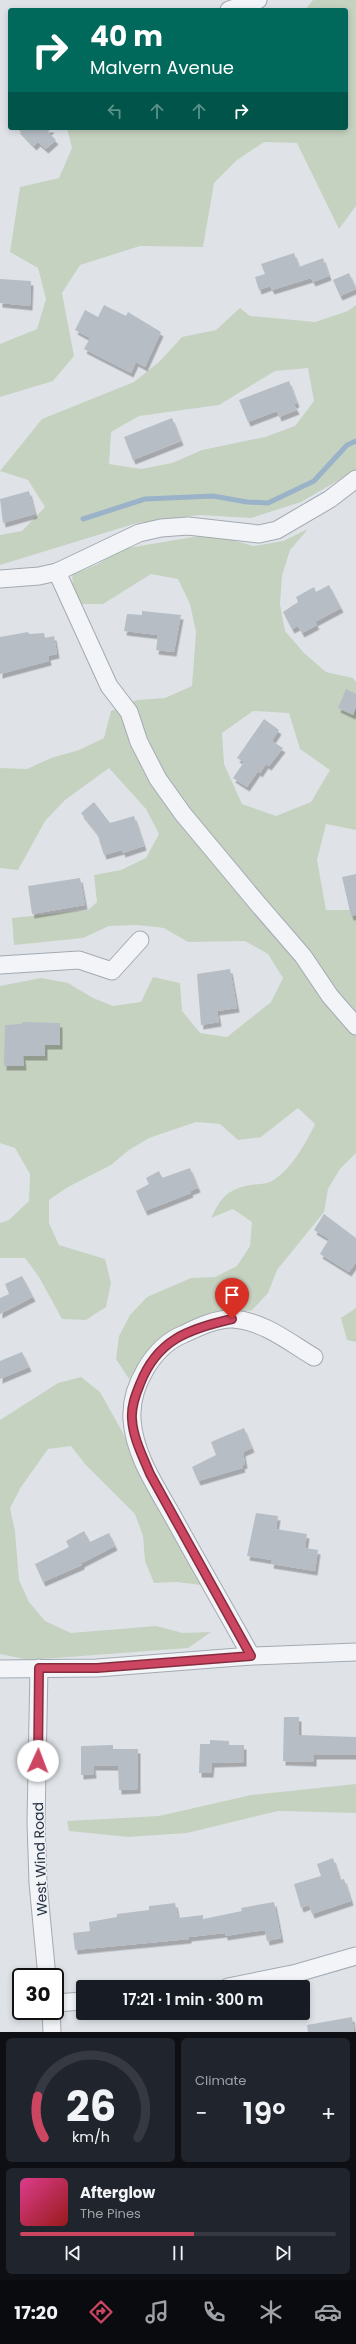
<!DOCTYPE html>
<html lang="en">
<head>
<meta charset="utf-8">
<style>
  :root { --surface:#171b24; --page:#20242c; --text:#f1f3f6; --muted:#9ea1a6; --line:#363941; --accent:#cc4561 }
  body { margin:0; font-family:Poppins,sans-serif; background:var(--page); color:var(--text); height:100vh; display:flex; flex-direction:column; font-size:15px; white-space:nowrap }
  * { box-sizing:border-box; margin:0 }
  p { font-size:13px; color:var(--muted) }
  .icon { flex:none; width:22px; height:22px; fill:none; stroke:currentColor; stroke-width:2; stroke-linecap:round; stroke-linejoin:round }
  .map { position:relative; height:2032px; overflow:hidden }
  .side { display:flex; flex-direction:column; gap:6px; padding:6px; background:#0d0f14; flex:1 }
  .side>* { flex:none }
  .guide { position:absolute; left:8px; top:8px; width:340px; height:122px; border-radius:4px; box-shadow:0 2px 6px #0003; background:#00695c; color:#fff; overflow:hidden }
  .speed { position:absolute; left:12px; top:1968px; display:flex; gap:8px; font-size:20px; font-weight:700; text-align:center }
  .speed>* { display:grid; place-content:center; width:52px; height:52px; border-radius:50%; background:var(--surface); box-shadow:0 2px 6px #0003; line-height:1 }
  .speed .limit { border:2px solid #111; border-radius:6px; background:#fff; color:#111 }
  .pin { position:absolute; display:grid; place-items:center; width:34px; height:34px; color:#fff; margin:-41px -17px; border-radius:50% 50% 50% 0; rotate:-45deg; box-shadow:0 0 4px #0007 }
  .pin .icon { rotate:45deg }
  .me { position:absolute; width:44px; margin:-22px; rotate:2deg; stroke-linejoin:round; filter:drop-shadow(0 0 3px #0008) }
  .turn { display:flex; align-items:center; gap:14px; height:84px; padding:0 16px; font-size:18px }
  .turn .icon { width:52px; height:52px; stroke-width:2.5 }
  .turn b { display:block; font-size:28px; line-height:34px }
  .lanes { display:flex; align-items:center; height:38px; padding:0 16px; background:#0003; justify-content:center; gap:20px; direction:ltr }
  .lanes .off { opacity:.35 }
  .big { font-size:30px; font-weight:600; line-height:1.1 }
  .side .tile { flex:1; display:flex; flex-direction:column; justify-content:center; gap:6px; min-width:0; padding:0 14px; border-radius:6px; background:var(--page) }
  .side .dial { align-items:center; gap:0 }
  .dial svg { height:104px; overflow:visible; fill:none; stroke:var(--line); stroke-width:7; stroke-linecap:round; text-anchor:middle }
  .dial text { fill:var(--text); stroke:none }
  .song { display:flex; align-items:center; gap:12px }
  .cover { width:48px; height:48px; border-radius:6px; background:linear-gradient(135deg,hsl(330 70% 55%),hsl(0 70% 35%)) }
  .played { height:4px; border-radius:2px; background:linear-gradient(90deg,var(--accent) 55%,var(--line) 55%) }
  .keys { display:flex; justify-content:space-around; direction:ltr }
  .heat { display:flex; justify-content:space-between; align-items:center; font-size:22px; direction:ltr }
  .side .tiles { flex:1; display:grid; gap:6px; grid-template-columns:1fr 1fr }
  .tile:last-child { grid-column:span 2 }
  .trip { position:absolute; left:76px; top:1980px; width:234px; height:40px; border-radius:4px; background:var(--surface); box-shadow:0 2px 6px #0003; font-weight:600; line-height:40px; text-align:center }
  .menu { display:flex; height:64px; justify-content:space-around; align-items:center; background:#090b0e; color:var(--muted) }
  .menu .icon { width:28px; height:28px }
  .menu .active { color:var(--accent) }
  .menu b { font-size:18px; color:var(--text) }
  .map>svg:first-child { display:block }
  .green { fill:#c6d2c0; fill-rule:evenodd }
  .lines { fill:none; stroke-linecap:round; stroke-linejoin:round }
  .stream { stroke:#9ab3c8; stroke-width:5 }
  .building { fill:#b6bdc5; filter:url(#shadow) }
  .minor-casing { stroke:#a4aab2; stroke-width:19 }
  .minor { stroke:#f2f4f7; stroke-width:17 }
  .route-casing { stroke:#852d3f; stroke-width:10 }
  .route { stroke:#cc4561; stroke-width:7 }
  .labels { text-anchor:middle; stroke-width:3; stroke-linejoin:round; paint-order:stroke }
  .street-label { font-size:14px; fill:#28323f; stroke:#eff2f6 }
</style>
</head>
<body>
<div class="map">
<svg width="356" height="2032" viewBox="0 0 356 2032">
  <defs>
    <filter id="shadow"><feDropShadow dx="2.5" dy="4.5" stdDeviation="0" flood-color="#0004"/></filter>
  </defs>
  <rect width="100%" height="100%" fill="#dfe3e8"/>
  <g class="green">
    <path d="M 313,0 L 356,0 L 356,206 L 339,229 L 297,143 L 264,142 L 237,160 L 214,183 L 203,247 L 140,246 L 80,265 L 62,293 L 74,356 L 53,381 L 0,397 L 0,344 L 37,329 L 46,299 L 38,268 L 10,252 L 20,187 L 59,178 L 72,148 L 67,128 L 346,128 L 346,10 L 305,10 Z"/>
    <path d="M 356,305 L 356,470 L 301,502 L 251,518 L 200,515 L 137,523 L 0,565 L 0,535 L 22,531 L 45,507 L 28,480 L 0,471 L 42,419 L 134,382 L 160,361 L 182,337 L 216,330 L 240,308 L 250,316 L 315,322 L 348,311 ZM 308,368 L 314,401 L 295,426 L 265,437 L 202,450 L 172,463 L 141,469 L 109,464 L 111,432 L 139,416 L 219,405 L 275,371 Z"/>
    <path d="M 308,529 L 290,550 L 282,576 L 280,604 L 285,631 L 304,653 L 326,672 L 353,678 L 356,682 L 356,830 L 326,824 L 317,860 L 326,910 L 356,910 L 356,1153 L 340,1169 L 328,1189 L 324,1212 L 277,1270 L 268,1293 L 252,1310 L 230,1315 L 142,1360 L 129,1379 L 116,1359 L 119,1336 L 130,1315 L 147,1297 L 191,1278 L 215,1277 L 237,1266 L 250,1246 L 252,1222 L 233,1209 L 211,1218 C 221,1198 227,1189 251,1185 C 257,1184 265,1184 270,1182 C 290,1172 306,1143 315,1124 L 298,1108 L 261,1137 L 238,1140 L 220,1124 L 196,1122 L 149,1138 L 129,1150 L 111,1165 L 68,1187 L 49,1200 L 49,1223 L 59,1245 L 105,1259 L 111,1283 L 106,1307 L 86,1320 L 62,1319 L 39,1277 L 25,1258 L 0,1258 L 0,1223 L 9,1220 L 29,1201 L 30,1174 L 15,1148 L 0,1143 L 0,986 L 41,978 L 68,983 L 93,998 L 113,1006 L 141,1002 L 153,977 L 180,983 L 182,1011 L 200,1033 L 227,1037 L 271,1002 L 283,978 L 268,954 L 245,941 L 188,942 L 164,928 L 137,925 L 109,926 L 83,938 L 14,945 L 12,918 L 88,910 L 97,902 L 94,875 L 121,870 L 146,858 L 159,834 L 146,809 L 109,768 L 65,800 L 45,821 L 18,870 L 0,868 L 0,768 L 27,769 L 51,758 L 79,750 L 104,738 L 111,711 L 137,700 L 165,698 L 192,686 L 196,632 L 190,604 L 178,579 L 151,574 L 103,604 L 75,604 L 72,575 L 98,564 L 122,549 L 199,536 L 228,539 L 254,546 L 283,541 ZM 253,711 L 289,713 L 300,749 L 330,770 L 311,802 L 276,816 L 242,804 L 224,764 L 222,733 Z"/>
    <path d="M 356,1308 L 356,1342 L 347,1340 L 341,1318 Z"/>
    <path d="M 81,1377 L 100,1392 L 123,1433 L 201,1585 L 177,1582 L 154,1583 L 145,1561 L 143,1536 L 135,1514 L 85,1464 L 71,1446 L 48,1449 L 21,1487 L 10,1508 L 15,1531 L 19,1580 L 29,1602 L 45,1621 L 71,1633 L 156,1626 L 183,1633 L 211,1632 L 188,1648 L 29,1660 L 0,1654 L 0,1420 L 58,1383 Z"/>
    <path d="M 356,1784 L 356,1813 L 278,1811 L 187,1833 L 128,1837 L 69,1831 L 67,1821 L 159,1816 L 251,1795 Z"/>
  </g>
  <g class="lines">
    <path class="stream" d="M 83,519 L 145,499 L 213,496 L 247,502 L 268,503 L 314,481 L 347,445 L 356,441"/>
  </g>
  <g class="building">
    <path d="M 17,128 L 52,128 L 48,132 L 56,140 L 46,149 L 38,142 L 34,146 Z"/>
    <path d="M 294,253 L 299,267 L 323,258 L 329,276 L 313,282 L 311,278 L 272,290 L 270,286 L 259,290 L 255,277 L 265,274 L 261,264 Z"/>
    <path d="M 349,273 L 356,289 L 340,296 L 333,280 Z"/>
    <path d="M 0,279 L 31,281 L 30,306 L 0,303 Z"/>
    <path d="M 104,305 L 126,316 L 128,312 L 161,332 L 145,367 L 136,362 L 131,373 L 84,349 L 90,338 L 75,330 L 85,310 L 98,317 Z"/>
    <path d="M 289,381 L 297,403 L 294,404 L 297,410 L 279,417 L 277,411 L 248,422 L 239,400 Z"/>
    <path d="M 172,418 L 181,441 L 133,460 L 124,437 Z"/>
    <path d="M 29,491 L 35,514 L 3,523 L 0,499 Z"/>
    <path d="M 329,585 L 341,608 L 315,622 L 317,625 L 302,633 L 298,626 L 292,629 L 283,612 L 298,602 L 296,597 L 314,587 L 316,592 Z"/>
    <path d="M 142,611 L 181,615 L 174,652 L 156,650 L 158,635 L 124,631 L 127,614 L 142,615 Z"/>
    <path d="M 28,632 L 29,634 L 44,633 L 45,638 L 54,636 L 57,654 L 48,656 L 49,661 L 0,674 L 0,637 Z"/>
    <path d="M 346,689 L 356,694 L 356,707 L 353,715 L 338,708 Z"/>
    <path d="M 264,719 L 279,730 L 272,741 L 283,748 L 269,766 L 266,764 L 260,773 L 258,771 L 247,787 L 233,778 L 244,762 L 237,758 Z"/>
    <path d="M 94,802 L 110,823 L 134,816 L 144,846 L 123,853 L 122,850 L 104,855 L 97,833 L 81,813 Z"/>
    <path d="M 356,874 L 356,915 L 351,916 L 342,877 Z"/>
    <path d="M 80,878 L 85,905 L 32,914 L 28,886 Z"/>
    <path d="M 230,969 L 237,1008 L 217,1011 L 219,1022 L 201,1025 L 197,974 Z"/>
    <path d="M 22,1022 L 60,1023 L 60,1045 L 45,1045 L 45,1056 L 23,1056 L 24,1066 L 4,1066 L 5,1025 L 22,1024 Z"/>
    <path d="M 190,1168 L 198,1188 L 190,1191 L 191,1193 L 145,1211 L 136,1191 L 149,1184 L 146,1178 L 159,1171 L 162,1178 Z"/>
    <path d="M 324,1214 L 356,1238 L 356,1262 L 349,1272 L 320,1254 L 329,1239 L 314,1230 Z"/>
    <path d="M 22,1276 L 33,1297 L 0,1314 L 0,1298 L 9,1294 L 5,1284 Z"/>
    <path d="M 22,1352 L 29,1367 L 0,1379 L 0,1361 Z"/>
    <path d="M 244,1428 L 252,1448 L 243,1452 L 245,1464 L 242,1465 L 243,1468 L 198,1481 L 192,1467 L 216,1455 L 211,1442 Z"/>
    <path d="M 256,1513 L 278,1516 L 276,1529 L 307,1534 L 305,1548 L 318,1550 L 315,1571 L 271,1564 L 272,1560 L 247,1556 Z"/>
    <path d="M 84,1531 L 90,1542 L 109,1533 L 115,1546 L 82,1563 L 82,1565 L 43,1582 L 35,1564 L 69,1547 L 66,1541 Z"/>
    <path d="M 284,1717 L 299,1717 L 299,1735 L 356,1737 L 356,1755 L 314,1755 L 314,1762 L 283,1761 Z"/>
    <path d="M 210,1740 L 229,1741 L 229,1745 L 244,1745 L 244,1762 L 212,1763 L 211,1773 L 199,1773 L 200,1744 L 210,1744 Z"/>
    <path d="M 113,1745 L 113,1749 L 138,1749 L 138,1789 L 119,1790 L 118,1766 L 93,1766 L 94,1774 L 81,1775 L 81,1746 Z"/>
    <path d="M 333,1858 L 340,1880 L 344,1879 L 351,1901 L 312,1914 L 309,1905 L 301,1908 L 294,1884 L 321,1876 L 317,1864 Z"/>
    <path d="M 274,1902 L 281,1938 L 267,1941 L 265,1930 L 225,1936 L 225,1933 L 189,1937 L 189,1939 L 75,1950 L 73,1933 L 90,1931 L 89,1922 L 117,1917 L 117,1914 L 149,1910 L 149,1906 L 175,1903 L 178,1918 L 203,1915 L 203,1919 L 242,1911 L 241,1908 Z"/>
    <path d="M 352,2017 L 354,2032 L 308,2032 L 307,2025 Z"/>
  </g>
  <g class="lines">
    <defs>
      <g id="minor">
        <path d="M 229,10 L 258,0"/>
        <path d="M 57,572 L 109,686 L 129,712 L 139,742 L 158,779 L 183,814 L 258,904 L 303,956 L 330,996 L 356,1026"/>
        <path d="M 0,579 L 39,576 L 57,572 L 139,533 L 161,528 L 188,526 L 259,534 L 277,530 L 330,499 L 356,479"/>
        <path d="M 0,965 L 79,960 L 112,971 L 140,940"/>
        <path d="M 251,1656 C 227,1612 201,1568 177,1524 C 160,1492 134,1457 132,1419 C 130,1387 153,1346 184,1334 C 198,1327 217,1318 233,1319 C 263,1321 289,1342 314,1357"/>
        <path d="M 39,1668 L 36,1822 L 38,1883 L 47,1977"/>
        <path d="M 0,1669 L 97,1668 L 251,1656 L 356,1652"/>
        <path d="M 228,1987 L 297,1973 L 356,1956"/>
        <path d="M 55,2003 L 83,2001"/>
        <path d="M 51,2011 L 52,2032"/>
      </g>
    </defs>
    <use href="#minor" class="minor-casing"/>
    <use href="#minor" class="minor"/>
  </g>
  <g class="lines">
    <defs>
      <path id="route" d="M 38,1761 L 39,1668 L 97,1668 L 251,1656 L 150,1474 C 143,1457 133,1438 132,1419 C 131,1407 135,1396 140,1384 C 157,1340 188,1329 232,1319"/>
    </defs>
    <use href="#route" class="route-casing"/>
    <use href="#route" class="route"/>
  </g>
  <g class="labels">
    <g class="street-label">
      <text transform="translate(40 1859) rotate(-92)" y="5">West Wind Road</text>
    </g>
  </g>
</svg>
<div class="speed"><div class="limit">30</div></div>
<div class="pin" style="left:232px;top:1319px;background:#d93025"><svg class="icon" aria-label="arrive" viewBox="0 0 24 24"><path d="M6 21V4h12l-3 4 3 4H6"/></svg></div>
<svg class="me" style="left:38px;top:1761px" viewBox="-20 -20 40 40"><circle r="19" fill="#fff"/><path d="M0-13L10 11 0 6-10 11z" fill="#cc4561"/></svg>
<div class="trip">17:21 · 1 min · 300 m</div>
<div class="guide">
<div class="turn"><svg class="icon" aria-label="right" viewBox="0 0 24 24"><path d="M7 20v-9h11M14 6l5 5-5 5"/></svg><div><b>40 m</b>Malvern Avenue</div></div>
<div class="lanes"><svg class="icon off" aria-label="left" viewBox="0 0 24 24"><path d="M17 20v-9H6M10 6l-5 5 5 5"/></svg><svg class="icon off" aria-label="ahead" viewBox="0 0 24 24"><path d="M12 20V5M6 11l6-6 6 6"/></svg><svg class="icon off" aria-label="ahead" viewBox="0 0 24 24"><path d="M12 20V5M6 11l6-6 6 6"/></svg><svg class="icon" aria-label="right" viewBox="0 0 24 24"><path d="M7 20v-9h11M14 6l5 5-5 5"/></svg></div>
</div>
</div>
<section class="side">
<div class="tiles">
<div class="tile dial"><svg viewBox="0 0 100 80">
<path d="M14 69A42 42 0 1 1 86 69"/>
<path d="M14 69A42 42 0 0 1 9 37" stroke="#cc4561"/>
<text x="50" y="56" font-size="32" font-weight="700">26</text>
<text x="50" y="72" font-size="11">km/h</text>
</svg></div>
<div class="tile"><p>Climate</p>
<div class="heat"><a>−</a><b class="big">19°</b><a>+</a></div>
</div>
<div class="tile">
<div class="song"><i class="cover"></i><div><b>Afterglow</b><p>The Pines</p></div></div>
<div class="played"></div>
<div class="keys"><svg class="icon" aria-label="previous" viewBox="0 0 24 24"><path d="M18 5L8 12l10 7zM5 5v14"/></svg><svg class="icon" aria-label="pause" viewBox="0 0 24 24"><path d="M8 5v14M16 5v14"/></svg><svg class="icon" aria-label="next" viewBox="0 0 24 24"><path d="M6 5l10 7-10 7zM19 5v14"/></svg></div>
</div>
</div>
</section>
<nav class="menu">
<b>17:20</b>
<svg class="icon active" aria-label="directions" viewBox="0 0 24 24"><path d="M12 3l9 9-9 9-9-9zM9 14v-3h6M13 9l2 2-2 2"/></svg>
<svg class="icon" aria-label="music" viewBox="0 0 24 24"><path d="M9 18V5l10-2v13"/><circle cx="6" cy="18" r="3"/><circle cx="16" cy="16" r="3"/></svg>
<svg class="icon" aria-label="phone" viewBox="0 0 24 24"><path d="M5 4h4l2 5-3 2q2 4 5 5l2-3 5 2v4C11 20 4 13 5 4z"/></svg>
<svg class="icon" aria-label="climate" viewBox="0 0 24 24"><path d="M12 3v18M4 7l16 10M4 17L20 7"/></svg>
<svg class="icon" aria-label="car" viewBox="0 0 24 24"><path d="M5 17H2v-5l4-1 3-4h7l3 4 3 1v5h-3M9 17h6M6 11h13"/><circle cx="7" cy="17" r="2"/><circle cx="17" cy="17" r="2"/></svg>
</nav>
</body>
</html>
